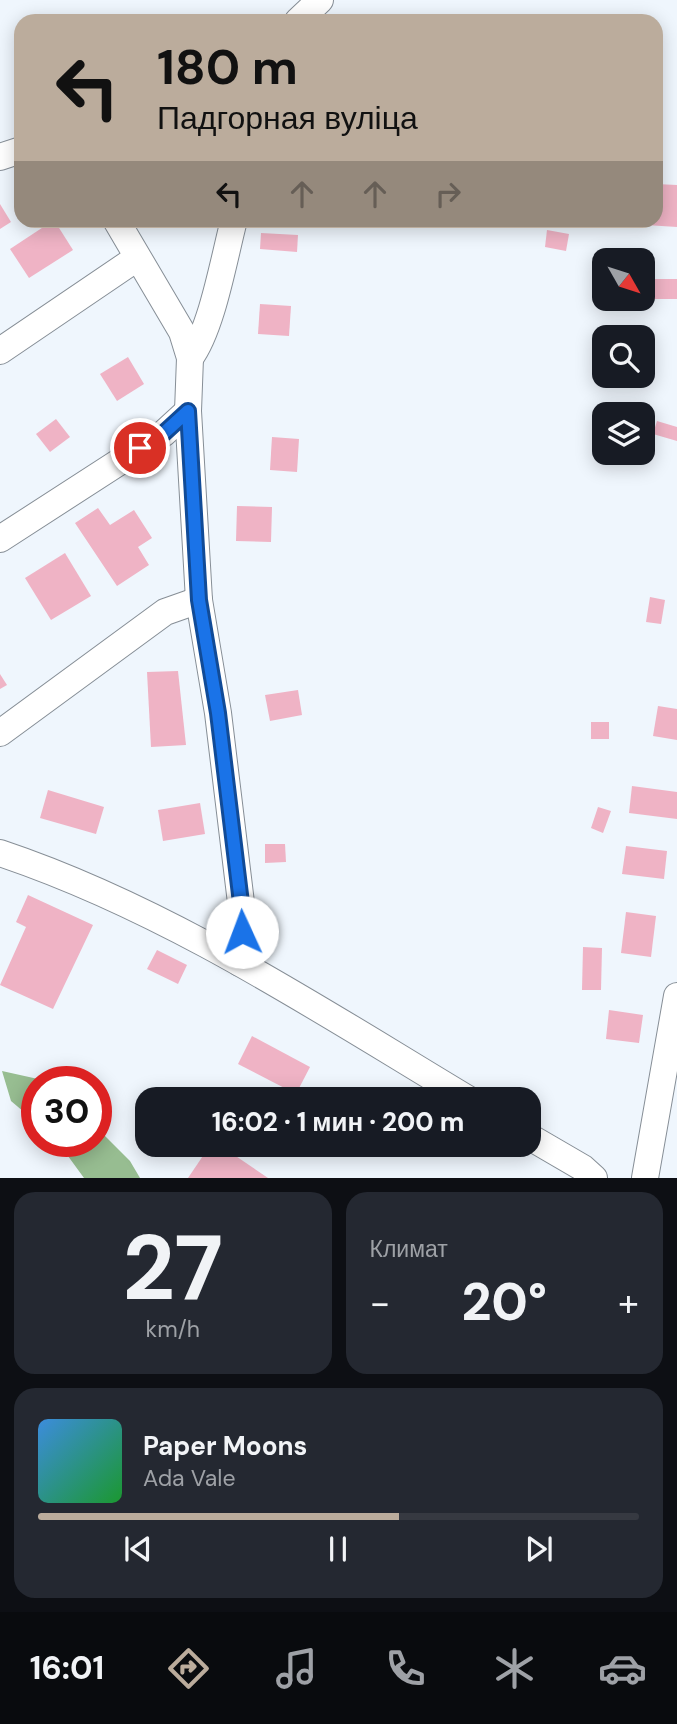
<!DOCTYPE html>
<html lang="ru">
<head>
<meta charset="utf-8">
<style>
  :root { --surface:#171b24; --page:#242831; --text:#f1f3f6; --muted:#9ea1a6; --line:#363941; --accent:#bbac9c }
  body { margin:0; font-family:"DM Sans",sans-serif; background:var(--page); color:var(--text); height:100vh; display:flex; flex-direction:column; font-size:26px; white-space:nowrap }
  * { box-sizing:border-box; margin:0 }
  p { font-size:23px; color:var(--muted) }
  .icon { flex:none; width:38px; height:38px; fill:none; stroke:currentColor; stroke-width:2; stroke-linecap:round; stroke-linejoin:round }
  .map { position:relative; height:1178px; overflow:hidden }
  .details { display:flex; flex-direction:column; gap:14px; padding:14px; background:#0d0f14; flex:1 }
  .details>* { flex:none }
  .hud { position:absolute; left:14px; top:14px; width:649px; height:214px; border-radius:21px; box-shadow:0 4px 18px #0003; background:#bbac9c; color:#111; overflow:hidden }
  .needle { width:46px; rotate:129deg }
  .tools { position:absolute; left:592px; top:248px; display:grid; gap:14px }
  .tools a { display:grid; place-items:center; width:63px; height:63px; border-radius:14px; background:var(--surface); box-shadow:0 4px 18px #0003; font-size:35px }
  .speed { position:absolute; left:21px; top:1066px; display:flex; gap:14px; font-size:35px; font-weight:700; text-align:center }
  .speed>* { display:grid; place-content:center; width:91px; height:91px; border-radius:50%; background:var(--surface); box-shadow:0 4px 18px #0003; line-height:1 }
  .speed .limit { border:10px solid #d22; background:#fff; color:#111 }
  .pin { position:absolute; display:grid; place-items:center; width:60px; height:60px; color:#fff; margin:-30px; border:4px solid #fff; border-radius:50%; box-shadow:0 2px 7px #0007 }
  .me { position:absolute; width:77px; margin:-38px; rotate:358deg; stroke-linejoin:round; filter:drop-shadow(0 0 5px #0008) }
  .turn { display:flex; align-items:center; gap:24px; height:147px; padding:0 28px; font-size:32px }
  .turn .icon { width:91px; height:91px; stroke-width:2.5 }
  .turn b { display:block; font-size:49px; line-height:60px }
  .lanes { display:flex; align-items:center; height:66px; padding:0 28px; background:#0003; justify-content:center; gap:35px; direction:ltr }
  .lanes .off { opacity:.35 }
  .big { font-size:52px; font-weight:800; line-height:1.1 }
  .details .tile { flex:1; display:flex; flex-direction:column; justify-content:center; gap:10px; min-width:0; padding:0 24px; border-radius:21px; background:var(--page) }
  .details .dial { align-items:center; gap:0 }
  .dial b { font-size:91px; line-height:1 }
  .song { display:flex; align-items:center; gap:21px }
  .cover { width:84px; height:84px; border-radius:10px; background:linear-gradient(135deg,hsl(210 70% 55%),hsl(130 70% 35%)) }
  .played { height:7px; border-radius:4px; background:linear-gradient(90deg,var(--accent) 60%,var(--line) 60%) }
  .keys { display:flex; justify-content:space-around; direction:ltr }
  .heat { display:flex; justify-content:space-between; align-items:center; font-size:38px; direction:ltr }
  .details .tiles { flex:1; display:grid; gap:14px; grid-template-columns:1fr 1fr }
  .tile:last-child { grid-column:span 2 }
  .trip { position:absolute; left:135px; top:1087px; width:406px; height:70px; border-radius:21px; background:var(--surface); box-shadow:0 4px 18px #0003; font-weight:800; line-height:70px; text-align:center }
  .menu { display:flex; height:112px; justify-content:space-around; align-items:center; background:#090b0e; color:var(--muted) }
  .menu .icon { width:49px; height:49px }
  .menu .current { color:var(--accent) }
  .menu b { font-size:32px; color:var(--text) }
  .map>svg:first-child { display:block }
  .forest { fill:#97bd91 }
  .building { fill:#efb3c5 }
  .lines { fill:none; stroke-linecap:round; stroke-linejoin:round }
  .minor-casing { stroke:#868e96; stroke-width:28 }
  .minor { stroke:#fff; stroke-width:26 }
  .route-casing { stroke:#114b97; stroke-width:18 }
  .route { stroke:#1a73e8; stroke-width:12 }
</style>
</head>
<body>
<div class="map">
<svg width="677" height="1178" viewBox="0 0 677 1178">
  <rect width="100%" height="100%" fill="#eff6fd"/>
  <g class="forest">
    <path d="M 2,1071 L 47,1081 L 37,1082 L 37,1123 L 11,1101 Z"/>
    <path d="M 96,1127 L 130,1161 L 140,1178 L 84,1178 L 57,1141 L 96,1141 Z"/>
  </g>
  <g class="building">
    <path d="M 656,184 L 677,185 L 677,227 L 646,225 L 646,220 L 656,220 Z"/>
    <path d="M 0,204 L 11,222 L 0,229 Z"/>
    <path d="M 54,220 L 73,250 L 29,278 L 10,249 Z"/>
    <path d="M 547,230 L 569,234 L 566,251 L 545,247 Z"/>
    <path d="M 261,233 L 298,235 L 297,252 L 260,249 Z"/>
    <rect x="653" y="279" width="24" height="20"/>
    <path d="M 260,304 L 291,306 L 289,336 L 258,334 Z"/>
    <path d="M 128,357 L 144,384 L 117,401 L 100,374 Z"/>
    <path d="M 56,419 L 70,437 L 50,452 L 36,434 Z"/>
    <path d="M 657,421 L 677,427 L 677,441 L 653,434 Z"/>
    <path d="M 272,437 L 299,439 L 297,472 L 270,470 Z"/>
    <path d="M 237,506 L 272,507 L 271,542 L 236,541 Z"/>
    <path d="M 98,508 L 110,525 L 134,510 L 152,538 L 138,547 L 149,565 L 117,586 L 75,523 Z"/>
    <path d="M 65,553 L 91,596 L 51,620 L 25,578 Z"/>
    <path d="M 650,597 L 665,600 L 661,624 L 646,622 Z"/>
    <path d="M 178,671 L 186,745 L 151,747 L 147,672 Z"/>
    <path d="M 0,674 L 7,685 L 0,689 Z"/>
    <path d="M 298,690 L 302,715 L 270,721 L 265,695 Z"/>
    <path d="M 658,706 L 677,709 L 677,740 L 653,736 Z"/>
    <rect x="591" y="722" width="18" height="17"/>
    <path d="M 632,786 L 677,792 L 677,819 L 629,813 Z"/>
    <path d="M 48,790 L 104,807 L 96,834 L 40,818 Z"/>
    <path d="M 200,803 L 205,834 L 163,841 L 158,810 Z"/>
    <path d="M 598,807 L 611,811 L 603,833 L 591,828 Z"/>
    <path d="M 265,844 L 285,844 L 286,862 L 265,863 Z"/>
    <path d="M 626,846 L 667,851 L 664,879 L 622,874 Z"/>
    <path d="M 28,895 L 93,925 L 53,1009 L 0,985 L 26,927 L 16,922 Z"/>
    <path d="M 626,912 L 656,916 L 651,957 L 621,953 Z"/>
    <path d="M 583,947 L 602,948 L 601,990 L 582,990 Z"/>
    <path d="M 157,950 L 187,965 L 178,984 L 147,969 Z"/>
    <path d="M 609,1010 L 643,1015 L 639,1043 L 606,1039 Z"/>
    <path d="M 252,1036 L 310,1067 L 296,1094 L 238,1064 Z"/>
    <path d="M 211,1144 L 218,1144 L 268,1178 L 188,1178 Z"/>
  </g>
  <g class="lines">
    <defs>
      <g id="minor">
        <path d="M 298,21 L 320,0"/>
        <path d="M 0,157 L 21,150"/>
        <path d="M 116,220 L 182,332 L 190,358 L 188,411 L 199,600 L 218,713 L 242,911 L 240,963"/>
        <path d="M 0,351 L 137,258"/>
        <path d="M 190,358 C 212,329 224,258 234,220"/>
        <path d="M 0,539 L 164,433 L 188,411"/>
        <path d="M 0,733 L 165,612 L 199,600"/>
        <path d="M 0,853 C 167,909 318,1009 468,1099"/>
        <path d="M 528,1136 L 583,1168 L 594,1178"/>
        <path d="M 645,1178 L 677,996"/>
      </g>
    </defs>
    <use href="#minor" class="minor-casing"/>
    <use href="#minor" class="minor"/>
  </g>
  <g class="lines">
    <defs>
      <path id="route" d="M 140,448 L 164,433 L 188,411 L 199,600 L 218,713 L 242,911 L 242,932"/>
    </defs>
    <use href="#route" class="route-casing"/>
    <use href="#route" class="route"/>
  </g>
</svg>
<div class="tools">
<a><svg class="needle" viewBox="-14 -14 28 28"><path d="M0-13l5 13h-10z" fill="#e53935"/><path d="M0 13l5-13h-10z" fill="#9ea1a6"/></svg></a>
<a><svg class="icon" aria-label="search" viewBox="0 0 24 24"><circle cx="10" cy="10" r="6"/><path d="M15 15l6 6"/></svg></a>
<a><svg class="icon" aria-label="layers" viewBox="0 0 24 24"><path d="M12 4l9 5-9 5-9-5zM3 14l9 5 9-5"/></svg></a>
</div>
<div class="speed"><div class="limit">30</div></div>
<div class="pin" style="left:140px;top:448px;background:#d93025"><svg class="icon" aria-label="arrive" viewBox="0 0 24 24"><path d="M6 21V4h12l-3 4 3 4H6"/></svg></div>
<svg class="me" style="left:242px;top:932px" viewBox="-20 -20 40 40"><circle r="19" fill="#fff"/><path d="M0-13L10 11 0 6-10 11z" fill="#1a73e8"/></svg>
<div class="trip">16:02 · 1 мин · 200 m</div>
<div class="hud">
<div class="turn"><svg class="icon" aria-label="left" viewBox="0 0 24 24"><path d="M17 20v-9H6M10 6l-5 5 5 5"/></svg><div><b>180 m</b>Падгорная вуліца</div></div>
<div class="lanes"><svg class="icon" aria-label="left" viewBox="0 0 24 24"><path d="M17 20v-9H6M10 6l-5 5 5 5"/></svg><svg class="icon off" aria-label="ahead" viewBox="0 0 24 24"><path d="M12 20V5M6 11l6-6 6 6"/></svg><svg class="icon off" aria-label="ahead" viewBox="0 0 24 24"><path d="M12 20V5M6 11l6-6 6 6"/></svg><svg class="icon off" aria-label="right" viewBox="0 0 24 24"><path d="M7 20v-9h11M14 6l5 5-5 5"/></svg></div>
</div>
</div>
<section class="details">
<div class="tiles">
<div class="tile dial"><b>27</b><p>km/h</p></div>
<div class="tile"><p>Климат</p>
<div class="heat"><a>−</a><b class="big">20°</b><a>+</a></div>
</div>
<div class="tile">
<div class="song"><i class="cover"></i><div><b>Paper Moons</b><p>Ada Vale</p></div></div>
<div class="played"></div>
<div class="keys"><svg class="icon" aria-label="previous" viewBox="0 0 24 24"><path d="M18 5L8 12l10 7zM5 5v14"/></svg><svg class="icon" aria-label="pause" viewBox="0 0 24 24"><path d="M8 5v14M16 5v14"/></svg><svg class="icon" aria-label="next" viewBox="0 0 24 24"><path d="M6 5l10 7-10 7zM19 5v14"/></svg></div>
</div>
</div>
</section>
<nav class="menu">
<b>16:01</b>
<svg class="icon current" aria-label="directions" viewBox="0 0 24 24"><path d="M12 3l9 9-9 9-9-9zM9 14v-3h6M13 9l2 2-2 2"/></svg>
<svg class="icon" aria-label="music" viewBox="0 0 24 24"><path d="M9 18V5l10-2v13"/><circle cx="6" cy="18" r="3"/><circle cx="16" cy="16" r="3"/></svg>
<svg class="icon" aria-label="phone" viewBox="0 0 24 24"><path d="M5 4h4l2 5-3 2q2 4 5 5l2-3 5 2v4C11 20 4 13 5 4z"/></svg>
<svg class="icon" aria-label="climate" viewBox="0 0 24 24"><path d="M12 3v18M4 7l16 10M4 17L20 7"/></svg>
<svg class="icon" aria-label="car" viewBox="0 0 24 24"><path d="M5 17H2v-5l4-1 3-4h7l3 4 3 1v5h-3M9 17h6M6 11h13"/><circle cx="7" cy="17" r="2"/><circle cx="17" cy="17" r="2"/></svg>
</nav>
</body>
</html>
